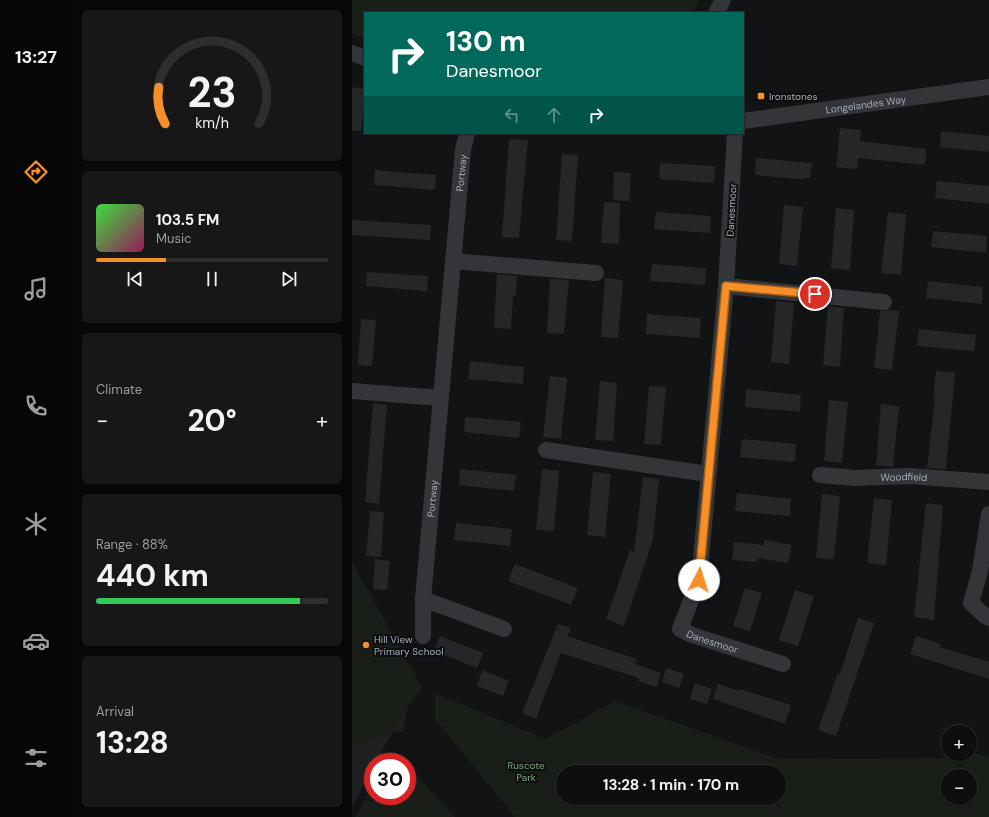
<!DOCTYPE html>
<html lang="en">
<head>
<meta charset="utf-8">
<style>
  :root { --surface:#0e0e0f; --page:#171718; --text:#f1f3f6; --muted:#9b9c9e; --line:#2e2e2f; --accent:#f68f28 }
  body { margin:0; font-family:"DM Sans",sans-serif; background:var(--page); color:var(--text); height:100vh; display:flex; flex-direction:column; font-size:15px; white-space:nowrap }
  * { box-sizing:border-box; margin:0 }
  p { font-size:13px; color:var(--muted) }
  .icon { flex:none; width:22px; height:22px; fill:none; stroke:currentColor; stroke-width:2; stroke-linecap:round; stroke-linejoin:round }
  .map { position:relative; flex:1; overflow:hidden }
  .side { display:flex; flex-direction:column; gap:10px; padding:10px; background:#080808; width:280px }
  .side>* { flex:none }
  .top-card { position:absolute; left:12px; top:12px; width:380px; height:122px; border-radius:0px; box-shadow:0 1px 3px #0004,0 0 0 1px var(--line); background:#00695c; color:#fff; overflow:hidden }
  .tools { position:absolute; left:589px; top:725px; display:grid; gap:8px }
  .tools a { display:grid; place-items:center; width:36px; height:36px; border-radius:50%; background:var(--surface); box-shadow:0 1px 3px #0004,0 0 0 1px var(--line); font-size:20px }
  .speed { position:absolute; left:12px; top:753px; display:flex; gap:8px; font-size:20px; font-weight:700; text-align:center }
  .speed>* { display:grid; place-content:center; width:52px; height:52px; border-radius:50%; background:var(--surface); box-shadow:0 1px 3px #0004,0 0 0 1px var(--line); line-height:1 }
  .speed .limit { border:6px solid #d22; background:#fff; color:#111 }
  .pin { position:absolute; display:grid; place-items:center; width:34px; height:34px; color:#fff; margin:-17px; border:2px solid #fff; border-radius:50%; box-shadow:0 1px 4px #0007 }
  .me { position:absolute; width:44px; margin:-22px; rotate:5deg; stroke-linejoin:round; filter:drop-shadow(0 0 3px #0008) }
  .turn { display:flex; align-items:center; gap:14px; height:84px; padding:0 16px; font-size:18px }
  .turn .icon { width:52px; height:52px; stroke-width:2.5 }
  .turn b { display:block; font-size:28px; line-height:34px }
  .lanes { display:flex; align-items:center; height:38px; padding:0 16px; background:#0003; justify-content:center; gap:20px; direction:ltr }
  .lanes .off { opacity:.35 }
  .big { font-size:30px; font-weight:700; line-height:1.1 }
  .side .card { flex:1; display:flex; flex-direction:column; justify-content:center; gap:6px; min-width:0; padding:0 14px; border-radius:6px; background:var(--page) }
  .side .dial { align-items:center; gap:0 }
  .dial svg { height:104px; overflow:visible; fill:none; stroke:var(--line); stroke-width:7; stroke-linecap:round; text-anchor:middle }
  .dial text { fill:var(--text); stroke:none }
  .song { display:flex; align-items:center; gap:12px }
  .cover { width:48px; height:48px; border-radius:6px; background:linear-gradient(135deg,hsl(120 70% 55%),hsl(330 70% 35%)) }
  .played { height:4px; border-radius:2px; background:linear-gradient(90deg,var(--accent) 30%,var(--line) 30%) }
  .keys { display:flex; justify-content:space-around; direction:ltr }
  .heat { display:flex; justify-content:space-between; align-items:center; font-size:22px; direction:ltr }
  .charge { height:6px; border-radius:3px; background:linear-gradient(90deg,#34c759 88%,var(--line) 0) }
  .trip { position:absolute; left:204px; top:765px; width:230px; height:40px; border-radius:20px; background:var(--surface); box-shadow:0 1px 3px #0004,0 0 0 1px var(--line); font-weight:700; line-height:40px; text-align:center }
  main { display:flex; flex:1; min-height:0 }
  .tabs { display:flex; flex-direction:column; width:72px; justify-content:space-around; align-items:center; background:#060606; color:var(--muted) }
  .tabs .icon { width:28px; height:28px }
  .tabs .active { color:var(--accent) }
  .tabs b { font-size:18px; color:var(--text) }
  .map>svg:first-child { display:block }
  .built { fill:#1e1f21 }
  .green { fill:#191f18; fill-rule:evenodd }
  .building { fill:#252628 }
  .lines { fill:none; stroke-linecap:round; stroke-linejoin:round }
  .minor { stroke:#333539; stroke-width:16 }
  .route-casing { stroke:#a05d1a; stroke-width:10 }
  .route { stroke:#f68f28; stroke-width:7 }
  .poi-dot { fill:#f68f28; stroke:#0d0e0f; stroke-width:1.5 }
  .labels { text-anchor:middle; stroke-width:4; stroke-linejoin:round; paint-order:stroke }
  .poi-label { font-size:10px; fill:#a3acb5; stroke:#0d0e0f; text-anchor:start }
  .street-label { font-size:10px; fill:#a3acb5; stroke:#0d0e0f }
  .park-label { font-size:10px; fill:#7ea17a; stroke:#0d0e0f }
</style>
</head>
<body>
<main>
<nav class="tabs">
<b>13:27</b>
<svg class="icon active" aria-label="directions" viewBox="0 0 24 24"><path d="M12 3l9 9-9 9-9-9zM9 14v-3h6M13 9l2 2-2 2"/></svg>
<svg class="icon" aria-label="music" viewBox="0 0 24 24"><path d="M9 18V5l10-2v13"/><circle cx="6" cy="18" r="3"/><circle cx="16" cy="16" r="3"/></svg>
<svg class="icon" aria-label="phone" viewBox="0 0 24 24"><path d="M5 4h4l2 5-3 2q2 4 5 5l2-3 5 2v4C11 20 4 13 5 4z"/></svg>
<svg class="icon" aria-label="climate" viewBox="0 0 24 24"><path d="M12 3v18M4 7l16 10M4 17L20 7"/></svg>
<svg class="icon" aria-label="car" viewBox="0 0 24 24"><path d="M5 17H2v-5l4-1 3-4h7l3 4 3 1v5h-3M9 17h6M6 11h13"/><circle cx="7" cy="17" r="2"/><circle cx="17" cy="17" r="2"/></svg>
<svg class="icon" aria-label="filters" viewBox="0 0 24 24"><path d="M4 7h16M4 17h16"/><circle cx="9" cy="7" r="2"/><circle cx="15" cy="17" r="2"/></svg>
</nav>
<section class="side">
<div class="card dial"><svg viewBox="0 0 100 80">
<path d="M14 69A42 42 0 1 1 86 69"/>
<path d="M14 69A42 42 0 0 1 9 41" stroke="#f68f28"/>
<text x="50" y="56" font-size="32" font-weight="700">23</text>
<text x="50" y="72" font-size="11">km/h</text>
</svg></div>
<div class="card">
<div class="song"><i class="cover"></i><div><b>103.5 FM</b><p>Music</p></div></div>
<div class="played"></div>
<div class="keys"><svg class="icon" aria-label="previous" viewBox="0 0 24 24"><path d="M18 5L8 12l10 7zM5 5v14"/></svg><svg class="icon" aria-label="pause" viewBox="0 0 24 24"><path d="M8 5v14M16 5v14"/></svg><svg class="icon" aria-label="next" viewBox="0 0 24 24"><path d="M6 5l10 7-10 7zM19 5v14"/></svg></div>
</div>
<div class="card"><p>Climate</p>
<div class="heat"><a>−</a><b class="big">20°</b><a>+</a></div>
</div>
<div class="card"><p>Range · 88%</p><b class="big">440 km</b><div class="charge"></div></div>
<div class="card"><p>Arrival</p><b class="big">13:28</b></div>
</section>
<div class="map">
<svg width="637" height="817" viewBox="0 0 637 817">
  <rect width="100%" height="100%" fill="#121314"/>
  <path class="built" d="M 0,591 L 57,699 L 51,732 L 41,731 L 24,762 L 21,762 L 21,768 L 0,807 Z"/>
  <g class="green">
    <path d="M 0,0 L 347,0 L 341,13 L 13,13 L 13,39 L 0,33 Z"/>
    <path d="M 0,562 L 70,687 L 39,732 L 0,747 Z"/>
    <path d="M 83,693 L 194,739 L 263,701 L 427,759 L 593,758 L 596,754 L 626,754 L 637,757 L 637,817 L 163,817 L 83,719 ZM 211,772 L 427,772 L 427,798 L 211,798 ZM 596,776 L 618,776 L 618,798 L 596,798 Z"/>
    <path d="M 41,750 L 52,762 L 34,762 Z"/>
    <path d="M 55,765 L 103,817 L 3,817 L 21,785 L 21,796 L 55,796 Z"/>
  </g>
  <g class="building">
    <path d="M 0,87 L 13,89 L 9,131 L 0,131 Z"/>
    <path d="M 488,128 L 509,130 L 508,141 L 574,149 L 573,165 L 506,158 L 505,169 L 484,167 Z"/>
    <path d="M 589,131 L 637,136 L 637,152 L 588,147 Z"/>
    <path d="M 157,139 L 176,140 L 167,238 L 150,237 Z"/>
    <path d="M 210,154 L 226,155 L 220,241 L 204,240 Z"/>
    <path d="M 404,158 L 460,163 L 458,178 L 444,179 L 403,175 Z"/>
    <path d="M 308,163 L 363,166 L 362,183 L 307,179 Z"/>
    <path d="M 23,170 L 84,175 L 83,190 L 22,185 Z"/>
    <path d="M 262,172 L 279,173 L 277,201 L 261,200 Z"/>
    <path d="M 585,181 L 637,186 L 637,204 L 583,198 Z"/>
    <path d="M 252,202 L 268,203 L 267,244 L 249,243 Z"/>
    <path d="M 432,205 L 451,207 L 445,266 L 427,264 Z"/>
    <path d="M 484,208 L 502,210 L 498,270 L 479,268 Z"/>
    <path d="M 304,212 L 359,216 L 358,233 L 302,229 Z"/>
    <path d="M 536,212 L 554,214 L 549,275 L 529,273 Z"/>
    <path d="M 0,220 L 79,225 L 78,240 L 0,235 Z"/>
    <path d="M 581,231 L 635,236 L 634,253 L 579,247 Z"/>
    <path d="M 300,264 L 354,268 L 353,285 L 298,281 Z"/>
    <path d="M 15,272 L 76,276 L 75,291 L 14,286 Z"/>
    <path d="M 145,274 L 165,276 L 164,296 L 161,296 L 159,329 L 142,328 Z"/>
    <path d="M 253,278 L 271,280 L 266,338 L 249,337 Z"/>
    <path d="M 198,279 L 217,280 L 212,334 L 195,333 Z"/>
    <path d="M 576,281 L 631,287 L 630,304 L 574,298 Z"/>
    <path d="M 424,301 L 442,303 L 437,364 L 419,362 Z"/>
    <path d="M 476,306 L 492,308 L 488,367 L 471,365 Z"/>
    <path d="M 537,310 L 547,311 L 540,370 L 522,368 L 528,311 Z"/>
    <path d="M 295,314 L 349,318 L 348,338 L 294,334 Z"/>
    <path d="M 9,319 L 24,320 L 20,366 L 6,365 Z"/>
    <path d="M 567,329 L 624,335 L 622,351 L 565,346 Z"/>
    <path d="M 118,361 L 172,367 L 171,384 L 116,379 Z"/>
    <path d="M 584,371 L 603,373 L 594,469 L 575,468 L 583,398 L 581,398 Z"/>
    <path d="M 198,376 L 215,378 L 209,439 L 191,437 Z"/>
    <path d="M 248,381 L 265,383 L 261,441 L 243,440 Z"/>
    <path d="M 297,386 L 314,387 L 309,445 L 292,444 Z"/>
    <path d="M 394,389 L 449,395 L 448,412 L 393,407 Z"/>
    <path d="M 477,400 L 496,402 L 490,463 L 472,461 Z"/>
    <path d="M 21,403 L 35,405 L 27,504 L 13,502 Z"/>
    <path d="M 529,404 L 547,406 L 541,467 L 524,465 Z"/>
    <path d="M 113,417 L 169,422 L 167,438 L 112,432 Z"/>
    <path d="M 390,439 L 444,444 L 443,462 L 388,457 Z"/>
    <path d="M 108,469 L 164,475 L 162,491 L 107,485 Z"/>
    <path d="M 190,469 L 207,471 L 202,531 L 184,530 Z"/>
    <path d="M 241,472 L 259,474 L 253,537 L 235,535 Z"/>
    <path d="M 291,477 L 307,479 L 301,540 L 272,626 L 254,619 L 278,550 L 282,552 Z"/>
    <path d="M 385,493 L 439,499 L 438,516 L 383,511 Z"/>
    <path d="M 470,494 L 488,496 L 482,559 L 464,558 Z"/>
    <path d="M 522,498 L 540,500 L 534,565 L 515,563 Z"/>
    <path d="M 574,503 L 591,505 L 582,620 L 562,617 Z"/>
    <path d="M 18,511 L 32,512 L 29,557 L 14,556 Z"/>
    <path d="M 104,523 L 160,529 L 158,546 L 102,540 Z"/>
    <path d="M 412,540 L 440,545 L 436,563 L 406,558 L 405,562 L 380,560 L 382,542 L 412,545 Z"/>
    <path d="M 23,559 L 38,561 L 35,590 L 21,589 Z"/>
    <path d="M 163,564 L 226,588 L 219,605 L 156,581 Z"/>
    <path d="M 393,588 L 410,593 L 398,631 L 381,626 Z"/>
    <path d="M 443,590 L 462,596 L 446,646 L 427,640 Z"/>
    <path d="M 506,618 L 522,623 L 484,736 L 466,730 L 486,673 L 488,674 Z"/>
    <path d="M 206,624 L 219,628 L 215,636 L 285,659 L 283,664 L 309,673 L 305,687 L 286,681 L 287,678 L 209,653 L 184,719 L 170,713 Z"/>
    <path d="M 88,636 L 131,653 L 125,668 L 82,651 Z"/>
    <path d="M 564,636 L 589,644 L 588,647 L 637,662 L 637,679 L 558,654 Z"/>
    <path d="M 314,668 L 332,674 L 327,688 L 310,682 Z"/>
    <path d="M 130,670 L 157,681 L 151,696 L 125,686 Z"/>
    <path d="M 343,683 L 360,689 L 355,704 L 338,699 Z"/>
    <path d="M 366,684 L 387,691 L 388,689 L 439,705 L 433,724 L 361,699 Z"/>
  </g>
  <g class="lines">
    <g class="minor">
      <path d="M 364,13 L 371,0"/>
      <path d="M 0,53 L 13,58"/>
      <path id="s1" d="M 391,121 L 637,87"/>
      <path id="s2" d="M 383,133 L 374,286 L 347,580 L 328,629 L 340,635 L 431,664"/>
      <path d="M 101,261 L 244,273"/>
      <path d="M 374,286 L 532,302"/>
      <path d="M 0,391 L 88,398"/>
      <path d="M 194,450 L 356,474"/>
      <path id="s3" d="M 468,475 L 503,478 L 558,476 L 637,482"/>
      <path d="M 637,514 L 628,571 L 619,603 L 633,616 L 637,618"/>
      <path d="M 71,599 L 152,629"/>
      <path id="s4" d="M 71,636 L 71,599 L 111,150 L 115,133"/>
    </g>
  </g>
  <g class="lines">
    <defs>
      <path id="route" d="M 347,580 L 374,286 L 463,294"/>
    </defs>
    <use href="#route" class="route-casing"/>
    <use href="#route" class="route"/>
  </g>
  <g class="poi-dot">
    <rect x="405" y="92" width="8" height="8" rx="2"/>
    <circle cx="14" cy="645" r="4"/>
  </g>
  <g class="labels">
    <g class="poi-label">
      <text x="417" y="100">Ironstones</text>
      <text x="22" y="643">Hill View<tspan x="22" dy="12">Primary School</tspan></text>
    </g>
    <g class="street-label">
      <text dy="4" stroke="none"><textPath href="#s1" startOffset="124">Longelandes Way</textPath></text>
      <text dy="4" stroke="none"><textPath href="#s4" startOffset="465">Portway</textPath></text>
      <text transform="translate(379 210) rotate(-87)" y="4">Danesmoor</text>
      <text dy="4" stroke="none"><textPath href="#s3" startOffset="84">Woodfield</textPath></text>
      <text dy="4" stroke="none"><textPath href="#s4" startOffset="138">Portway</textPath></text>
      <text dy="4" stroke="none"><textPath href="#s2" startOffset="536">Danesmoor</textPath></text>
    </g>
    <g class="park-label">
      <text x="174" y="769">Ruscote<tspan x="174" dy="12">Park</tspan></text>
    </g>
  </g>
</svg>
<div class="tools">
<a>+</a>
<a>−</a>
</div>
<div class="speed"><div class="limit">30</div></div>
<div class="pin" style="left:463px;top:294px;background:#d93025"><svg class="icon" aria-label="arrive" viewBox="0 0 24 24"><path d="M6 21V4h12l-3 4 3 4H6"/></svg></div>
<svg class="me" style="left:347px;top:580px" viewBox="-20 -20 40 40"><circle r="19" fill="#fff"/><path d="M0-13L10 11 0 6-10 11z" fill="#f68f28"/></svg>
<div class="trip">13:28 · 1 min · 170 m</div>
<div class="top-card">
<div class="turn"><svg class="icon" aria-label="right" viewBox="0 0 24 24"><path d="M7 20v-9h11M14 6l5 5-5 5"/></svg><div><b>130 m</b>Danesmoor</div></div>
<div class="lanes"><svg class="icon off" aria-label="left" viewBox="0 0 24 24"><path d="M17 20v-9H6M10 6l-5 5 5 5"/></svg><svg class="icon off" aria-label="ahead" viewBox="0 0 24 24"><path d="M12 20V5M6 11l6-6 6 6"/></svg><svg class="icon" aria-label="right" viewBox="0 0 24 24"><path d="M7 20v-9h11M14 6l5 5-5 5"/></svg></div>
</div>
</div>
</main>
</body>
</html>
